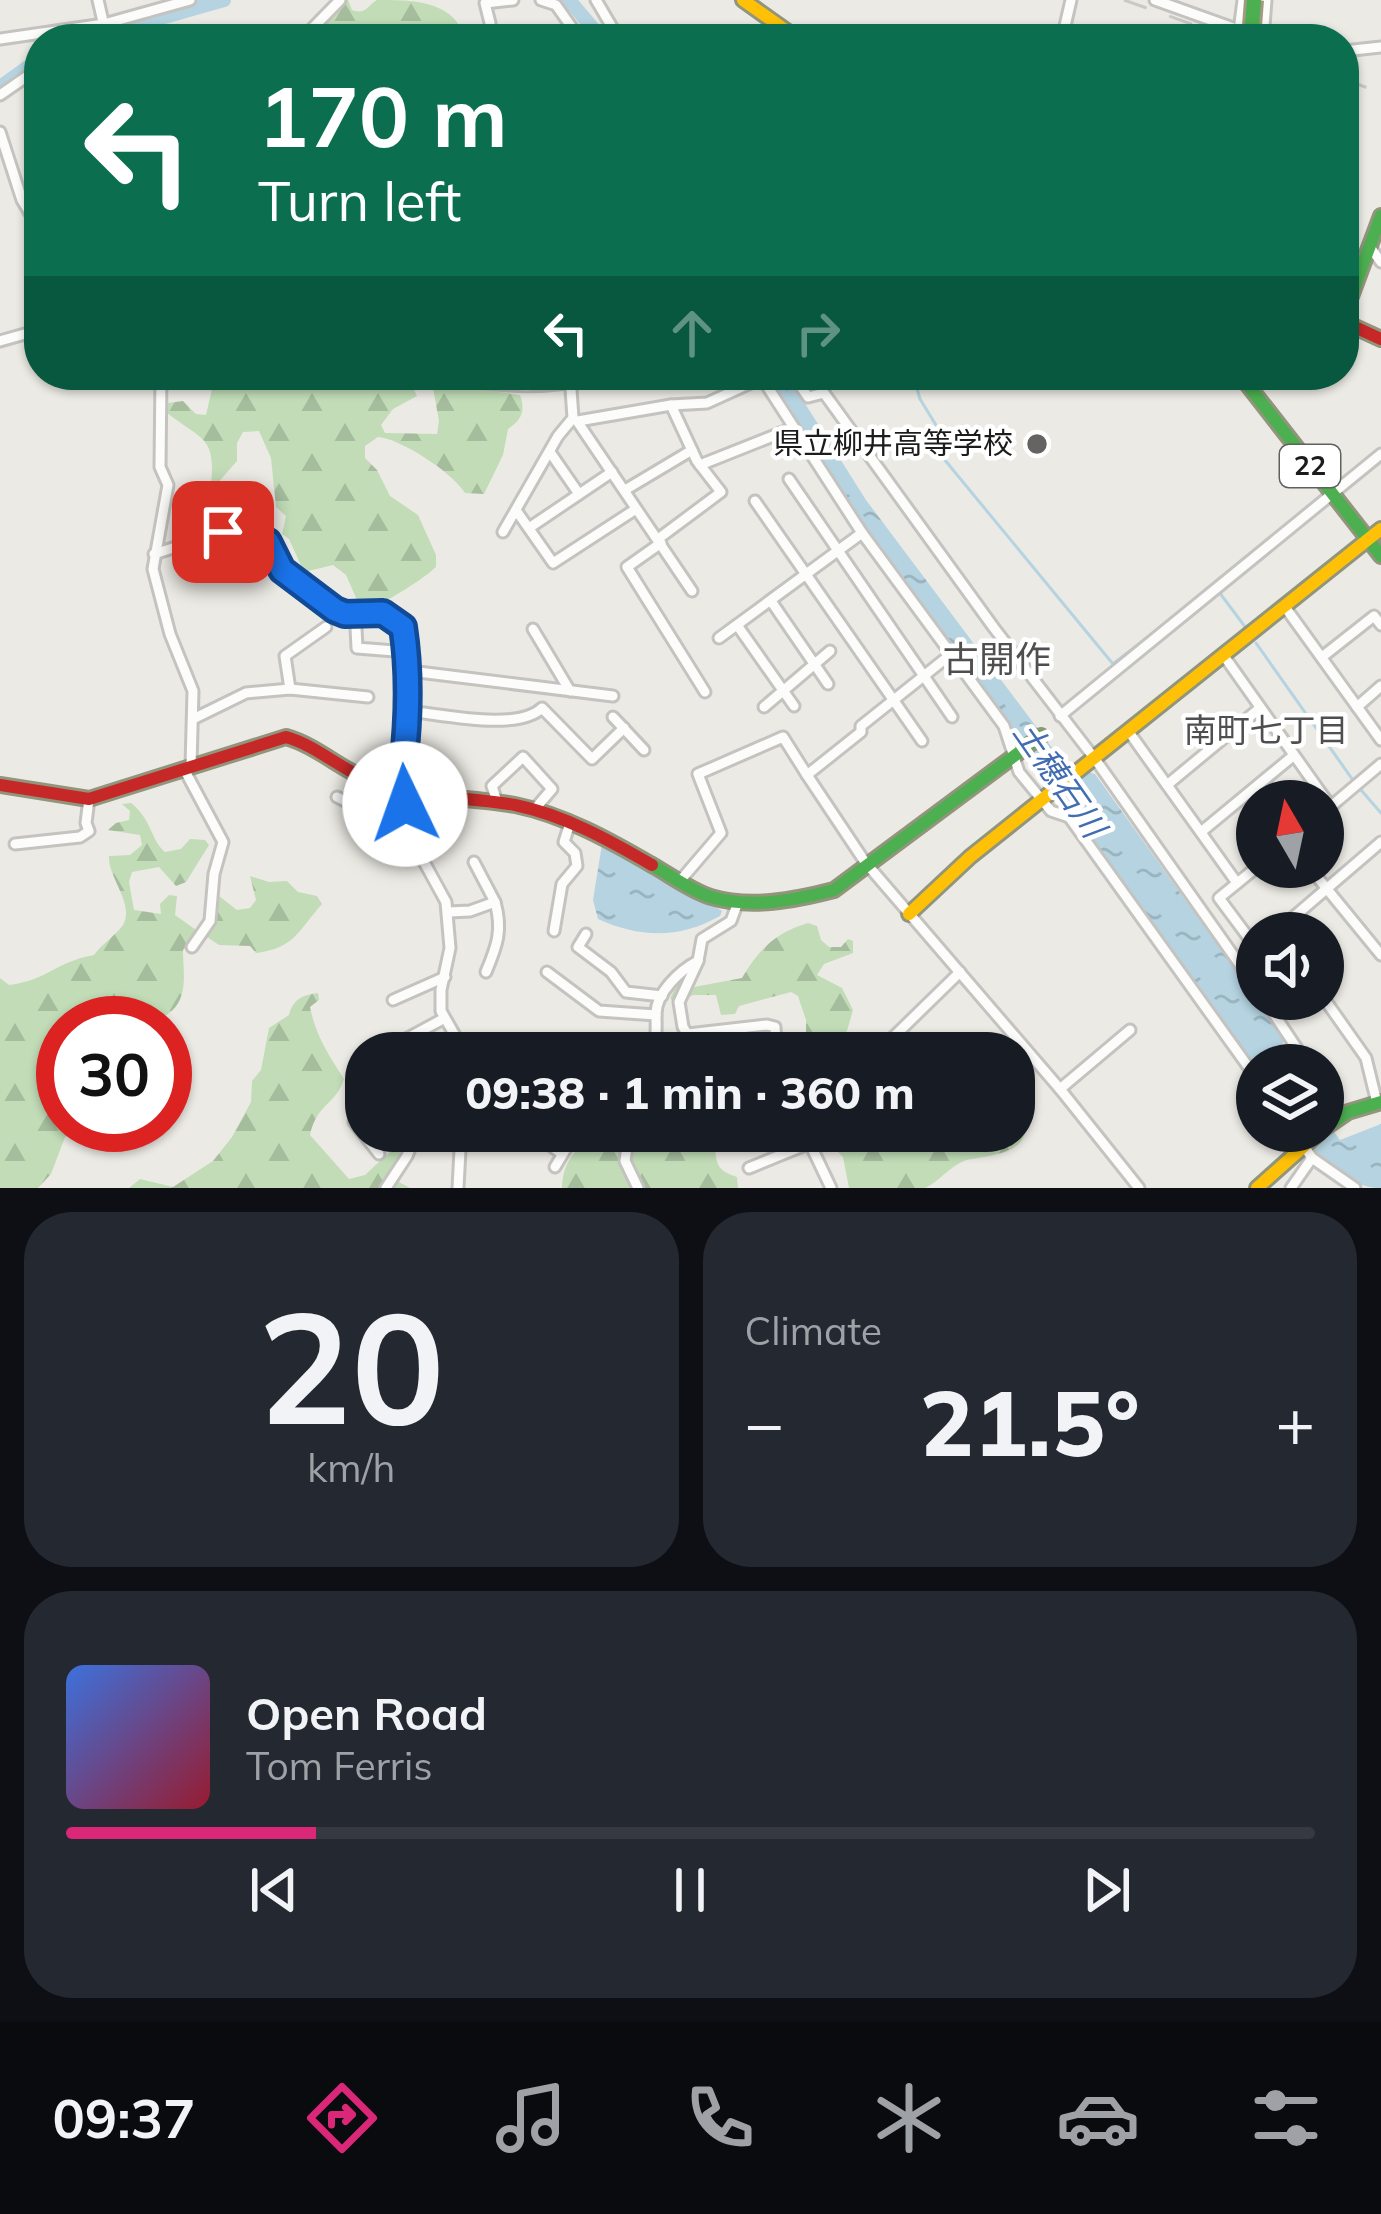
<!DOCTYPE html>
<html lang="en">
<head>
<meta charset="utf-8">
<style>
  :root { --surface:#171b24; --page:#242831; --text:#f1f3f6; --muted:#9ea1a6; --line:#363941; --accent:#db2777 }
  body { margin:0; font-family:Mulish,"Noto Sans JP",sans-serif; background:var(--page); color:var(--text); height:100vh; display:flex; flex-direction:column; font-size:45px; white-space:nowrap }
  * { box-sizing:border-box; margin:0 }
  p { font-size:39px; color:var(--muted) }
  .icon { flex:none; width:66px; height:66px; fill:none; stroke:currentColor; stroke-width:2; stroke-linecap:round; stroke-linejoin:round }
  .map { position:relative; height:1188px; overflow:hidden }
  .details { display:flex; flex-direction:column; gap:24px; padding:24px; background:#0d0f14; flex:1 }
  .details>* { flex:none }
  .hud { position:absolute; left:24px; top:24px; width:1335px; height:366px; border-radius:48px; box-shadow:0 3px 9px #0004; background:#0b6e4f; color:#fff; overflow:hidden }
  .needle { width:78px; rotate:351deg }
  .buttons { position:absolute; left:1236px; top:780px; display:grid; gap:24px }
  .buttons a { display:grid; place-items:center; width:108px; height:108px; border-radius:50%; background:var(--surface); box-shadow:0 3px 9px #0004; font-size:60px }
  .speed { position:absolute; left:36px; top:996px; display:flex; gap:24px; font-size:60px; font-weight:700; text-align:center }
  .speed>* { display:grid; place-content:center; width:156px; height:156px; border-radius:50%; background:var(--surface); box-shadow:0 3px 9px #0004; line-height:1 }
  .speed .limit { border:18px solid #d22; background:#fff; color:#111 }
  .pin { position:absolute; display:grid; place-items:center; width:102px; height:102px; color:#fff; margin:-51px; border-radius:24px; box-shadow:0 6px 18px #0006 }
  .me { position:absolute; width:132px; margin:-66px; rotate:357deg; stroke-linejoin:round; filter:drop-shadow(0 0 9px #0008) }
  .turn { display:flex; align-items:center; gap:42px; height:252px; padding:0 36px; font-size:54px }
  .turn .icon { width:156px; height:156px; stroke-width:2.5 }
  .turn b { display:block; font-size:84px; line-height:102px }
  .lanes { display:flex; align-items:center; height:114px; padding:0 36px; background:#0003; justify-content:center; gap:60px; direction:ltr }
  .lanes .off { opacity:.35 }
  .big { font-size:90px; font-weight:800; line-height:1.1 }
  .details .widget { flex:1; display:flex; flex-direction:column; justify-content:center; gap:18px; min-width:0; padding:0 42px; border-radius:48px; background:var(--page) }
  .details .dial { align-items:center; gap:0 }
  .dial b { font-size:156px; line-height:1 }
  .song { display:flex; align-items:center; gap:36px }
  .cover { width:144px; height:144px; border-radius:18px; background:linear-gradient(135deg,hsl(220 70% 55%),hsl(350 70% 35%)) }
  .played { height:12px; border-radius:6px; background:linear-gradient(90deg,var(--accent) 20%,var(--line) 20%) }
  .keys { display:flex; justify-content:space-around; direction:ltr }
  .heat { display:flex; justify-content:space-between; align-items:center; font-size:66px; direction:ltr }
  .details .tiles { flex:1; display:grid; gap:24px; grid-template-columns:1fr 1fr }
  .widget:last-child { grid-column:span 2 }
  .trip { position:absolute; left:345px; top:1032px; width:690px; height:120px; border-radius:48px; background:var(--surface); box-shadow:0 3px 9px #0004; font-weight:800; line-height:120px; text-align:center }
  .menu { display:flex; height:192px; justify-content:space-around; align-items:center; background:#090b0e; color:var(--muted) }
  .menu .icon { width:84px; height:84px }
  .menu .active { color:var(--accent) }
  .menu b { font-size:54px; color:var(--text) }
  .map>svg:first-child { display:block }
  .forest { fill:url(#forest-firs) }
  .water { fill:url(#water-ripples) }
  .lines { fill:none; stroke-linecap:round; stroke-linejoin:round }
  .stream { stroke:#b5d3e1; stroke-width:3 }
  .river { stroke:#b5d3e1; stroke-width:14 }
  .street-casing { stroke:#c4c3c0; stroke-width:15 }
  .fast-casing { stroke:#91957c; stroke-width:18 }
  .slow-casing { stroke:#91957c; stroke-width:18 }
  .jam-casing { stroke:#91957c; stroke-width:18 }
  .street { stroke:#fcfcfb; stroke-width:9 }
  .fast { stroke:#4caf50; stroke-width:12 }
  .slow { stroke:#ffc107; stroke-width:12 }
  .jam { stroke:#c62828; stroke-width:12 }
  .rail { stroke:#c9c9c8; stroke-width:3; stroke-dasharray:24 24; stroke-linecap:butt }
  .fast-bridge-casing { stroke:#a19a81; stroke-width:20; stroke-linecap:butt }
  .fast-bridge { stroke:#4caf50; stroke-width:14 }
  .route-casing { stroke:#114b97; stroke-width:30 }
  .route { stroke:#1a73e8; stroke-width:21 }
  .poi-dot { fill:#656462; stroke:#fff; stroke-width:4.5 }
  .labels { text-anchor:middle; stroke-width:9; stroke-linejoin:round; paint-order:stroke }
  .shield { fill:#fff; stroke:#606060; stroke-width:3 }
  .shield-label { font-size:27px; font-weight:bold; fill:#1c1c1c }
  .poi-label { font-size:30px; fill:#1c1c1c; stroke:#fff; text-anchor:end }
  .neighbourhood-label { font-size:33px; fill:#4f4f4f; stroke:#fff }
  .water-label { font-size:33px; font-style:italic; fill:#426db2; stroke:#fff }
  .quarter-label { font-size:36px; fill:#4f4f4f; stroke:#fff }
</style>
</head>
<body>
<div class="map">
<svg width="1381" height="1188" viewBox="0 0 1381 1188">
  <defs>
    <pattern id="forest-firs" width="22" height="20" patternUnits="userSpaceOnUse" patternTransform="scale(3)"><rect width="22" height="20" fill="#c1dcb7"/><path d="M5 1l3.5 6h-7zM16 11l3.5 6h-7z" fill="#a5bc9d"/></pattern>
    <pattern id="water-ripples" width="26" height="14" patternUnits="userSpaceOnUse" patternTransform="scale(3)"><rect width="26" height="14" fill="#b5d3e1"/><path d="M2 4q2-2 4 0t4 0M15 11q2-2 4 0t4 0" fill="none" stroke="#9bb5c0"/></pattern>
  </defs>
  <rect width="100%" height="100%" fill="#eceae4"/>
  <g class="forest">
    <path d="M 342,0 L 348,0 L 352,10 C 366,15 367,6 377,0 C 412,0 455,0 465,39 L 292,39 L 330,21 Z"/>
    <path d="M 208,375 L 364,375 L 370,383 L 413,388 L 417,396 L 393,409 L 381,425 L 385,433 L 437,434 L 439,421 L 433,388 L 441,383 L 520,395 C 526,412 521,420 508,429 L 503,455 L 484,494 L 465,493 C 452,472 401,439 378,437 L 365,446 L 365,458 L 377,470 L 390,496 L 418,515 L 436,555 L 436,567 C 423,579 389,601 372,607 L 357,600 L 346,575 L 333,565 L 304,572 L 289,539 L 282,534 L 286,516 L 276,507 L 271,458 L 259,431 L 243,432 L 237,443 L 237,461 L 216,485 L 211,485 C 216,435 202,441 166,412 L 168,403 L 183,401 L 196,414 L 206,415 L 213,385 Z"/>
    <path d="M 131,803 C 153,821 150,839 165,852 L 181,849 L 190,839 L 205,840 L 209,845 L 186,882 L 176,886 L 159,867 L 132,872 L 129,882 L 134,910 L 161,914 L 160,904 L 169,895 L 177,896 L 175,915 L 199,932 L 207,930 L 219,896 L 237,910 L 250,908 L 256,900 L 250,876 L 269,882 L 287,881 L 298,892 L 317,896 L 322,904 C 298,931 295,948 256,953 L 250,946 L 219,945 L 207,937 L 191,940 L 183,950 C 183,962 185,977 183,989 C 175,1039 99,1023 63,1023 L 63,1125 L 88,1125 L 65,1137 L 51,1174 L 38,1188 L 0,1188 L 0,978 L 9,985 C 48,980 55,962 94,955 C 101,945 117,934 123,925 C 135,904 108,878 109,856 L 130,855 L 142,845 L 140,835 L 108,830 L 116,823 L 129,820 L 130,811 L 122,804 Z"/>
    <path d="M 808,923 L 817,926 L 821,940 L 829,947 L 841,947 L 848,939 L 853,941 L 853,953 L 824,964 L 817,975 L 842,988 L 853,1010 L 847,1031 L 830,1044 L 828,1053 L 806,1053 L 806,1020 L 798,996 L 791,992 L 739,1006 L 735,1014 L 721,1015 L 716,995 L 693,995 L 675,1004 L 670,998 L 680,980 L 694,987 L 742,978 C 759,949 775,933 808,923 Z"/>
    <path d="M 318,993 L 319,1000 L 310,1007 C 316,1037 329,1055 344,1079 C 336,1105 317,1103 310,1135 L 349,1179 L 365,1175 L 412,1131 L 423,1131 L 397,1161 L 397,1181 L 410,1188 L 129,1188 L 140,1179 L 173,1187 L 213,1161 L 232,1137 L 251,1102 L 252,1081 L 261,1070 L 269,1028 L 289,1015 C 293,999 303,995 318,993 Z"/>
    <path d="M 1018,1106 C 1041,1148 1004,1154 972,1159 C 953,1161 940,1182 925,1188 C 911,1188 866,1188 849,1188 L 843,1157 L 817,1131 L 934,1131 L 944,1138 L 965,1131 L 1014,1131 Z"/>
    <path d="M 604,1131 L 749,1131 L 740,1139 L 724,1137 L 715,1146 C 716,1165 718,1171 737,1177 L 738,1188 L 562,1188 C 563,1158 579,1144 604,1131 Z"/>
  </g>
  <g class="water">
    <path d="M 765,375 L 787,375 L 866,500 L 1065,765 L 1095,774 L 1285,1039 L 1278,1053 L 1286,1065 L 1257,1065 L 1257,1071 L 910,592 L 828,475 Z"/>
    <path d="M 602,844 L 608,844 L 722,911 L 720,916 C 679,939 640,938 598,919 L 593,900 Z"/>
    <path d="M 1323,1117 L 1340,1140 L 1381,1124 L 1381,1188 C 1346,1188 1319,1158 1300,1131 L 1323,1131 Z"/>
  </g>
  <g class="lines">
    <g class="stream">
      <path d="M 913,375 L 920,399 L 950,448 L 943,454 L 944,459 L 1113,664 L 1166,623"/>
      <path d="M 1219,592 L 1246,628"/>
      <path d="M 1256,643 L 1355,783 L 1381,813"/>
    </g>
    <g class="river">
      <path d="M 569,0 L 602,39"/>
      <path d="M 87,39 L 224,0"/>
      <path d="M 0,87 L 39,59"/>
    </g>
    <defs>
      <g id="street">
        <path d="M 98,0 L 107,39"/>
        <path d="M 541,0 L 556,5 L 580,39"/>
        <path d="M 596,0 L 619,39"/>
        <path d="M 1155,0 L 1264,39"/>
        <path d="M 490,23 L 485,3 L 513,0"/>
        <path d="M 1239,31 L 1243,0"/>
        <path d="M 0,39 L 104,24 L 190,0"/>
        <path d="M 302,39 L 340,0"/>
        <path d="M 1062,39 L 1071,0"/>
        <path d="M 1263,39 L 1266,0"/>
        <path d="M 1344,51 L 1381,47"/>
        <path d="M 0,95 L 39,68"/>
        <path d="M 0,132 L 22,200 L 39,228"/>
        <path d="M 1370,247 L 1381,262"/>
        <path d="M 0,341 L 39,330"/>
        <path d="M 161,375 L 160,467 L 168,485 L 153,569 L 170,634 L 193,691 L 191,766"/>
        <path d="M 444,375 C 497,388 549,391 602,375"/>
        <path d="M 760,375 L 862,533 L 1004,726 L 1019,772 L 1051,811 L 1069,817 L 1257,1079"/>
        <path d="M 793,375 L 808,397 L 824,393 L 994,628 L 1095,759 L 1257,989"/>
        <path d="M 990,375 L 1004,375"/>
        <path d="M 671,405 L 707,403 L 762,378"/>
        <path d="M 577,421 L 692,591"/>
        <path d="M 578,421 L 671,405 L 697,461 L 721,492 L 658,539"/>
        <path d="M 550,452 L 579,494"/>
        <path d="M 700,465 L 793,428"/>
        <path d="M 789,479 L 952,717"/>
        <path d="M 625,490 L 692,450"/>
        <path d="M 755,501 L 922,741"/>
        <path d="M 518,513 L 553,563 L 636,509"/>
        <path d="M 529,528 L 612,472"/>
        <path d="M 503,532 L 558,436 L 573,418 L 570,375"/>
        <path d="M 661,543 L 627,567 L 705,692"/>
        <path d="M 154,554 L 223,532 L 260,539 L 272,548 L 282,570 L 335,610 L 345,614 L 384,612 L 403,627 L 410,671 L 400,789"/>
        <path d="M 771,601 L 828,684"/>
        <path d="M 1285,607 L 1381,740"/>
        <path d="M 737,625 L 794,706"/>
        <path d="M 356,628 L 357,648 L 407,652"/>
        <path d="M 533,629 L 570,691"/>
        <path d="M 719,638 L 862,533"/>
        <path d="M 950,655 L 861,726 L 861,732 L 807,775 L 865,862 L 1060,1089 L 1139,1188"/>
        <path d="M 1224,656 L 1331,807"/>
        <path d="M 1322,657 L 1374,616 L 1381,625"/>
        <path d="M 410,671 L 613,696"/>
        <path d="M 290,689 L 285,656 L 326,627"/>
        <path d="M 764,707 L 830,651"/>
        <path d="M 1357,707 L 1381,686"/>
        <path d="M 407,711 C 441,714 517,732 542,708 L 592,759 L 624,728"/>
        <path d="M 1060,716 L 1381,454"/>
        <path d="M 613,717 L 644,750"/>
        <path d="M 193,719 L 246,693 L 290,689 L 368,697"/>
        <path d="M 1129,732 L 1237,883"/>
        <path d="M 184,769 L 223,842 L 214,874 L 210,921 L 192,947"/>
        <path d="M 1167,785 L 1260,708"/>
        <path d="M 409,791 L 394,834 L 423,860 L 446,902 L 450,948 L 441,990 L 441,1011 L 465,1053"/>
        <path d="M 337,797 L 357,807 L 369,781"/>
        <path d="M 497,802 L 492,786 L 523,757 L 552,789 L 534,810"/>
        <path d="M 1323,813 L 1381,764"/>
        <path d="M 1201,832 L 1293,756"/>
        <path d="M 15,844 L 80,837 L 89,831 L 86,823 L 89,799"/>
        <path d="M 1257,867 L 1219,898 L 1257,949"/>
        <path d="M 1309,867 L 1381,955"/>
        <path d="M 680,881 L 721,833 L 698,774 L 783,737 L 807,775"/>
        <path d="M 449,912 L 470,911 L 495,902 L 474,862"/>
        <path d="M 554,931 L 562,884 L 577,866 L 575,853 L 564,842 L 570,823"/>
        <path d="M 1275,933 L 1381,842"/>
        <path d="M 586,934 L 578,947 L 611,972 L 626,992 L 662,996"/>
        <path d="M 486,972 C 497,946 503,930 495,902"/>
        <path d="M 547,972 L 599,1011 L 656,1015"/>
        <path d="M 1323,997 L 1366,1058 L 1377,1103"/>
        <path d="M 1264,999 L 1308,1065"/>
        <path d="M 393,1000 L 445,977"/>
        <path d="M 688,1034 L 767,1025 L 775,1027 L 777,1053"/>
        <path d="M 584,1046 L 650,1051"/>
        <path d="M 380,1053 L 443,1019"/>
        <path d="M 439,1053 L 457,1039"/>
        <path d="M 649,1053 C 658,1038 656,1031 656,1014 C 656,993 680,970 698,961"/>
        <path d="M 699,1053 L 683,1027 L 679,1002 L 698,961 L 702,939 L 731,921 L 738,902"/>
        <path d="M 877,1053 L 960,972"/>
        <path d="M 1060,1089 L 1130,1030"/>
        <path d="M 366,1091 L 354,1122 L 379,1154"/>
        <path d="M 530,1131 L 561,1153"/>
        <path d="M 629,1131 L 625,1161 L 638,1188"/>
        <path d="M 804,1131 L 831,1188"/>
        <path d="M 1294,1131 L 1312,1158 L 1355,1188"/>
        <path d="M 555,1167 L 570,1142 L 587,1131"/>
        <path d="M 749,1168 L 810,1143"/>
        <path d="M 386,1188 L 407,1156 L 417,1131"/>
        <path d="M 458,1188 L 461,1131"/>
        <path d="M 1291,1188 L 1312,1158"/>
      </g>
      <g id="fast">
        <path d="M 1344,315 L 1381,216"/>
        <path d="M 1240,375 L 1381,556"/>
        <path d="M 652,865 C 670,875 691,891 711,897 C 751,909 795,900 834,890 L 1041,736"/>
        <path d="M 1323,1129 L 1348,1112 L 1381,1102"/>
      </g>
      <g id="slow">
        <path d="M 743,0 L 798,39"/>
        <path d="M 909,914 L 970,857 L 1381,529"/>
        <path d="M 1257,1188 L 1321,1131"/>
      </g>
      <g id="jam">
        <path d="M 1344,322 L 1381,339"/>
        <path d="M 0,785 L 89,799 L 286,737 C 317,746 339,768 368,780 C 414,800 468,796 515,805 C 564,815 609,840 652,865"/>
      </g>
    </defs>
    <use href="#street" class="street-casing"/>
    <use href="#fast" class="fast-casing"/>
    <use href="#slow" class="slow-casing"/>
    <use href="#jam" class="jam-casing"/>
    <use href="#street" class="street"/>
    <use href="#fast" class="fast"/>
    <use href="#slow" class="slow"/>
    <use href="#jam" class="jam"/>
    <g class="rail">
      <path d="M 1124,0 L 1234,39"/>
      <path d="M 1344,79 L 1381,93"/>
    </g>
    <defs>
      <path id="fast-bridge" d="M 1251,39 L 1254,0"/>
    </defs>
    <use href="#fast-bridge" class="fast-bridge-casing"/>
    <use href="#fast-bridge" class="fast-bridge"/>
  </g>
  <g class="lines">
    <defs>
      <path id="route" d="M 223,532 L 268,542 L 282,570 L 335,610 L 345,614 L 383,613 L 403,627 C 411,680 408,736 400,789 L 410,791 L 405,804"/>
    </defs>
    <use href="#route" class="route-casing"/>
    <use href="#route" class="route"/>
  </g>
  <circle class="poi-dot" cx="1037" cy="444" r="12"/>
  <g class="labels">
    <rect class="shield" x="1280" y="445" width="60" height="42" rx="9"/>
    <g class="shield-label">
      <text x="1310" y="475">22</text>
    </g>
    <g class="poi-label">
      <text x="1013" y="454">県立柳井高等学校</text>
    </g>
    <g class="neighbourhood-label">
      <text x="1266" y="742">南町七丁目</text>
    </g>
    <g class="water-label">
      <text transform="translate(1060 779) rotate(55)" y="12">土穂石川</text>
    </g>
    <g class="quarter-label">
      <text x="997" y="672">古開作</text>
    </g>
  </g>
</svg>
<div class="buttons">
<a><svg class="needle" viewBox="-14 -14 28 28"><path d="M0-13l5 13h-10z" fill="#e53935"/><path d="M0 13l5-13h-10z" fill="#9ea1a6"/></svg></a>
<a><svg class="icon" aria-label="sound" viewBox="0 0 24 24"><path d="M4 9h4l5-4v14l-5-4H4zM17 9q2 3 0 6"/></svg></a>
<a><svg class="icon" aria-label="layers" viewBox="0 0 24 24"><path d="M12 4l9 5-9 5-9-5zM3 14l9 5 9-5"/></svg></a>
</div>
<div class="speed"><div class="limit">30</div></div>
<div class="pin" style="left:223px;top:532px;background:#d93025"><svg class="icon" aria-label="arrive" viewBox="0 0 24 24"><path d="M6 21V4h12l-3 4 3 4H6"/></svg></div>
<svg class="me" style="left:405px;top:804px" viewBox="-20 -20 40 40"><circle r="19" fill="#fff"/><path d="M0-13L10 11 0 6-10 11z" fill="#1a73e8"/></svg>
<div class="trip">09:38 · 1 min · 360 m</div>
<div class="hud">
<div class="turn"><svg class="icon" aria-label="left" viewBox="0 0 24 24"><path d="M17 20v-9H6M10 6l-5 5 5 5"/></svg><div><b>170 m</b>Turn left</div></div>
<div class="lanes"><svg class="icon" aria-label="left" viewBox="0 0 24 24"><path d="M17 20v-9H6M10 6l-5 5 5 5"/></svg><svg class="icon off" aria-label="ahead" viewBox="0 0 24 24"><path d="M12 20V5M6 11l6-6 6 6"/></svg><svg class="icon off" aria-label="right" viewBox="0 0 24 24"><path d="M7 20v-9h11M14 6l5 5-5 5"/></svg></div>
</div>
</div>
<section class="details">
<div class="tiles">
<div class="widget dial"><b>20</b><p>km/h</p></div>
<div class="widget"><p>Climate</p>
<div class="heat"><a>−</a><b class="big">21.5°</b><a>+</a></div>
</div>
<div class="widget">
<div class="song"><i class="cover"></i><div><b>Open Road</b><p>Tom Ferris</p></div></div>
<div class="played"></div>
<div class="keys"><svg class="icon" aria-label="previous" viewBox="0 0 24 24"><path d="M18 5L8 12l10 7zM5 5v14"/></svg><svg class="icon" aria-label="pause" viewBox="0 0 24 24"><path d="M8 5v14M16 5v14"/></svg><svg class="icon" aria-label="next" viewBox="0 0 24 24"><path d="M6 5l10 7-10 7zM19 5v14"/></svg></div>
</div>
</div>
</section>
<nav class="menu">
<b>09:37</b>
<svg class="icon active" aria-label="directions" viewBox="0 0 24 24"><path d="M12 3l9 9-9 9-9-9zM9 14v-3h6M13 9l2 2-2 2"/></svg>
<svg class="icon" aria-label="music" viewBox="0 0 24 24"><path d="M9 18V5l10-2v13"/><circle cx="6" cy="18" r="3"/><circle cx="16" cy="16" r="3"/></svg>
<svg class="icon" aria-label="phone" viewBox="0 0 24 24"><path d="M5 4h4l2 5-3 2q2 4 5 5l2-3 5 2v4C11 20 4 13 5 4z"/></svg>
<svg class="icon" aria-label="climate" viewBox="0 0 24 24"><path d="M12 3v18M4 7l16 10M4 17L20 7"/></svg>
<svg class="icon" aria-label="car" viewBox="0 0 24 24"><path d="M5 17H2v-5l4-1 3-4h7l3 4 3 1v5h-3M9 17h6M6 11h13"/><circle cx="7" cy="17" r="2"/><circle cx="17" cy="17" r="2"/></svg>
<svg class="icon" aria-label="filters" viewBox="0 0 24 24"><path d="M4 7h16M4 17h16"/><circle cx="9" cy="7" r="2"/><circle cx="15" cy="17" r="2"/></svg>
</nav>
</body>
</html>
